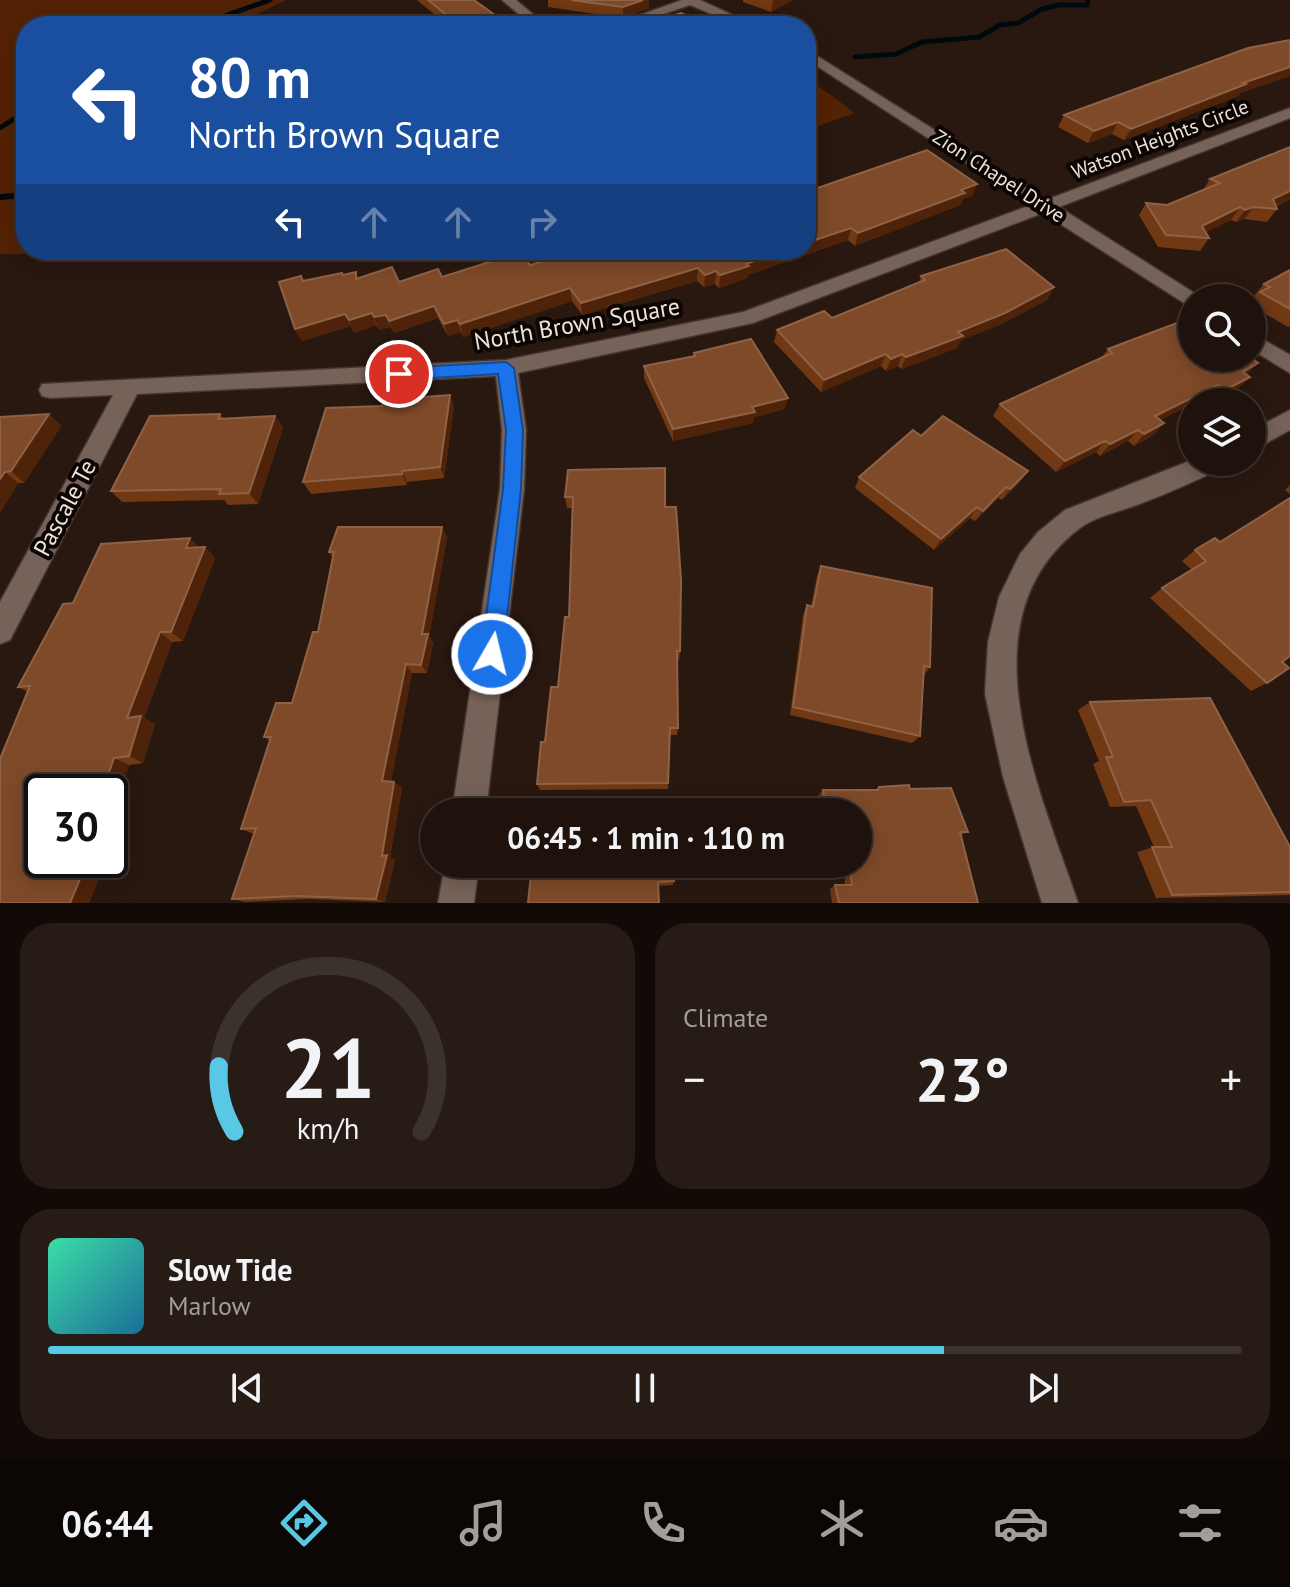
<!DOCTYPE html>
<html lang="en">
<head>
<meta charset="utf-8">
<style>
  :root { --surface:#1f120c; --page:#271b15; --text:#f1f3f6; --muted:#a19e9d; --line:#3c322d; --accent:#58c8e4 }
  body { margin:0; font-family:"PT Sans",sans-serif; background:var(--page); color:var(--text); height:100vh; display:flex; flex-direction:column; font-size:30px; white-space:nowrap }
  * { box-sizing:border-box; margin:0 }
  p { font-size:26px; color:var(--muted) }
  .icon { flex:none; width:44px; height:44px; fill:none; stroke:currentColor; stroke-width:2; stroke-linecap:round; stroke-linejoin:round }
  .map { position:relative; height:903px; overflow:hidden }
  .details { display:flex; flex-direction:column; gap:20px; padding:20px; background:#110a07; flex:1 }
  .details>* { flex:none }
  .top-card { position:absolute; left:16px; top:16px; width:800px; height:244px; border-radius:32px; box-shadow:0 4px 20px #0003,0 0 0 2px var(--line); background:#1a4fa0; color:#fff; overflow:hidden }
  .fabs { position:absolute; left:1178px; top:284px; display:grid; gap:16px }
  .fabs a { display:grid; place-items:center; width:88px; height:88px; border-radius:50%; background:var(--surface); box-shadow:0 4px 20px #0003,0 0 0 2px var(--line); font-size:40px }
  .speed { position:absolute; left:24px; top:774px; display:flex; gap:16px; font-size:40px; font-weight:700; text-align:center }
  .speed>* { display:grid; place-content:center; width:104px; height:104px; border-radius:50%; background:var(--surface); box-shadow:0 4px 20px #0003,0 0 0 2px var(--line); line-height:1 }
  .speed .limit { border:4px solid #111; border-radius:12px; background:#fff; color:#111 }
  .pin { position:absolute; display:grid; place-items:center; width:68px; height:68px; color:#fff; margin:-34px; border:4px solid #fff; border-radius:50%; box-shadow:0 2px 8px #0007 }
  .me { position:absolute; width:88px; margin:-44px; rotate:8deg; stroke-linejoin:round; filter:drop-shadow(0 0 6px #0008) }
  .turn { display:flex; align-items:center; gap:28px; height:168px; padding:0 40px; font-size:36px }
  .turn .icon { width:104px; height:104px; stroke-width:2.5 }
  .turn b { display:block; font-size:56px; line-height:68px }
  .lanes { display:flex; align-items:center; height:76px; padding:0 40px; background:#0003; justify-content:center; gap:40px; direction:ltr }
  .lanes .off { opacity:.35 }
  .big { font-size:60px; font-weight:700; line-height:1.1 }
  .details .widget { flex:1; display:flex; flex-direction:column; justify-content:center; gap:12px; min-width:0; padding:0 28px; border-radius:32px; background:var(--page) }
  .details .dial { align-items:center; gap:0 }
  .dial svg { height:208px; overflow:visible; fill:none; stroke:var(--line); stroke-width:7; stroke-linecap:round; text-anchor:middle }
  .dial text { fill:var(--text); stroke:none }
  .song { display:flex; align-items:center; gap:24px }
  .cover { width:96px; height:96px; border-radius:12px; background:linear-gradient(135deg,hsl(160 70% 55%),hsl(200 70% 35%)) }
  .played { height:8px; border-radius:4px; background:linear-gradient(90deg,var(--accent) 75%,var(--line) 75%) }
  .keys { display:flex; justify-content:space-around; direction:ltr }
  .heat { display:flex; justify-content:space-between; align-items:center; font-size:44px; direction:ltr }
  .details .tiles { flex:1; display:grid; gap:20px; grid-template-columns:1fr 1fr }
  .widget:last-child { grid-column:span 2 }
  .trip { position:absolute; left:420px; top:798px; width:452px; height:80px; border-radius:40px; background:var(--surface); box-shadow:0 4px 20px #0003,0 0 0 2px var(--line); font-weight:700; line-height:80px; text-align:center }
  .tabs { display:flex; height:128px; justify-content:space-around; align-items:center; background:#0c0705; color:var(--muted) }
  .tabs .icon { width:56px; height:56px }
  .tabs .active { color:var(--accent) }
  .tabs b { font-size:36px; color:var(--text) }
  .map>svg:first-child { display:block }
  .green { fill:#542204 }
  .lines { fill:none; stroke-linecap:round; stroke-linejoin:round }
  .stream-far1 { stroke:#000a0e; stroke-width:5 }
  .stream { stroke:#000a0e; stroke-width:6 }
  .minor-casing { stroke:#423531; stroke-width:3 }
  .minor { fill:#766258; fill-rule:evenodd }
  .wall { fill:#703813 }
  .shaded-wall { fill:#4e2309 }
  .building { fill:#7e4a29; stroke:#906245; stroke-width:2 }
  .route { fill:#1a73e8; stroke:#114b97; stroke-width:2 }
  .labels { text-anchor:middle; stroke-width:8; stroke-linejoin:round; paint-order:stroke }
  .far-street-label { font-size:20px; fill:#eee2dc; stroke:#0c0603 }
  .street-label { font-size:24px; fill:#eee2dc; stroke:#0c0603 }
</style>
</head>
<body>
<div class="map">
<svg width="1290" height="903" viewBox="0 0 1290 903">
  <rect width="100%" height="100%" fill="#291810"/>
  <g class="green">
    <path d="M 0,0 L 286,0 L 233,26 L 26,26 L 26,250 L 142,250 L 123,254 L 0,254 Z"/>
    <path d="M 806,77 L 855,113 L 806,130 Z"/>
  </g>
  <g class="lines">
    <g class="stream-far1">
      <path d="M 196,26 L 270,0"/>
      <path d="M 855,57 L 896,54 L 922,42 L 979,37 L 1000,25 L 1018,23 L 1042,9 L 1059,5 L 1087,5 L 1088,0"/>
      <path d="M 0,128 L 26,111"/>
    </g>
    <path class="stream" d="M 0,197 L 26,195"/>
    <defs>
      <g id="minor">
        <path d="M 502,0 L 516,0 L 547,26 L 533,26 Z"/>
        <path d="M 682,0 L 700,0 L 757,26 L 740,26 L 690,5 L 628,26 L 609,26 Z"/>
        <path d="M 806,49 L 1046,200 L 1290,108 L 1290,118 L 1059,207 L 1199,296 L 1192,298 L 1192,308 L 1043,213 L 753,323 L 518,373 L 526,430 L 524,489 L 486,812 L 452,812 L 500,489 L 502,430 L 496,376 L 137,394 L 10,640 L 0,644 L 0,602 L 113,395 L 50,398 L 42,396 L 39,390 L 42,384 L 506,360 L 743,312 L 1031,205 L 806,59 Z"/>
        <path d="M 1252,333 L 1290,355 L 1290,373 L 1252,350 Z"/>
        <path d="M 1290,410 L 1290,430 L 1252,451 L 1252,430 Z"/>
        <path d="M 1192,460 L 1224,462 L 1221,469 C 1195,481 1169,493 1142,503 C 1123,511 1096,516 1080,528 C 960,619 1040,790 1078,903 L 1042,903 L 1003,777 L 985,694 L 988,642 L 999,597 L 1020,554 L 1038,532 L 1065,510 Z"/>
        <path d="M 445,864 L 479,864 L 474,903 L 438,903 Z"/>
      </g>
    </defs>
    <use href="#minor" class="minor-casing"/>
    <use href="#minor" class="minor"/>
  </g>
  <g class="wall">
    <path d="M 417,0 L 474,0 L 503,26 L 441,26 L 440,24 L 445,23 Z"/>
    <path d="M 548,0 L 649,0 L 649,8 L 623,18 L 548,7 Z"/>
    <path d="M 743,0 L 793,0 L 771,12 L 743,2 Z"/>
    <path d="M 1290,40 L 1290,76 L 1240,93 L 1238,96 L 1124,140 L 1112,134 L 1088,143 L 1058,127 L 1064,115 Z"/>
    <path d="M 1290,147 L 1290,199 L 1276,206 L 1277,209 L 1267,222 L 1244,219 L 1236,222 L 1231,220 L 1206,232 L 1209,238 L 1200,251 L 1158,247 L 1139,215 L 1146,203 L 1167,205 L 1203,190 L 1210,179 Z"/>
    <path d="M 977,184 L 972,196 L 963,199 L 960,205 L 855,246 L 848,240 L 748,275 L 747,278 L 719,288 L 715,284 L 704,287 L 697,281 L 582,315 L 572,301 L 463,337 L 461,332 L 448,336 L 438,318 L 394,333 L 391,327 L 379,330 L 376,325 L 354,333 L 351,326 L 302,341 L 295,329 L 304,281 L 356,272 L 358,278 L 399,282 L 530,265 L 806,250 L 806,192 Z"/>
    <path d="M 1290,270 L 1290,326 L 1288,327 L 1252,306 L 1252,302 L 1256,297 L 1254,296 L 1264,284 Z"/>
    <path d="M 921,276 L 1054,287 L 1047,300 L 999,325 L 961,340 L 957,348 L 901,369 L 898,366 L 886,371 L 881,366 L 821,392 L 774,342 L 777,330 L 832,318 L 919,282 Z"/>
    <path d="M 1108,349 L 1246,375 L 1238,389 L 1214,402 L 1207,397 L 1197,402 L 1192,402 L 1192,404 L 1160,420 L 1154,435 L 1134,446 L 1128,441 L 1100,456 L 1096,452 L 1056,472 L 993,416 L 1000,404 L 1102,357 Z"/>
    <path d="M 694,353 L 785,409 L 754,417 L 753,423 L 673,441 L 644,378 L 644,366 L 693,356 Z"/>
    <path d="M 450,395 L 454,407 L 444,478 L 407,482 L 407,485 L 311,494 L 303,482 L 382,406 Z"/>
    <path d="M 49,414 L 61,426 L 24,483 L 18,483 L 0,513 L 0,417 Z"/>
    <path d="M 220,414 L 224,419 L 275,416 L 283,428 L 258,504 L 228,505 L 224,500 L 122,502 L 111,491 Z"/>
    <path d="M 921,436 L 1020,482 L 1002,500 L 998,498 L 975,521 L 970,518 L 934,550 L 855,488 L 859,477 Z"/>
    <path d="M 568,470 L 665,507 L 680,651 L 679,660 L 677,660 L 678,728 L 677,735 L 670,735 L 668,789 L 540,790 L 537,784 L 558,687 L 569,617 L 572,508 L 567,508 L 565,497 Z"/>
    <path d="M 1290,485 L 1290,494 L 1285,490 Z"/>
    <path d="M 442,527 L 447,538 L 429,636 L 433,643 L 427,673 L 412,673 L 391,781 L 402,788 L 390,857 L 395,860 L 385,902 L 308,899 L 245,902 L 232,899 L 254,834 L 241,829 L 270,741 L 264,737 L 292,703 L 318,632 L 333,558 L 329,552 Z"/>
    <path d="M 1215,538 L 1282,662 L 1267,683 L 1251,691 L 1150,598 L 1162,588 L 1192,570 L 1182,561 L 1195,550 Z"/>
    <path d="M 205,547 L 215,558 L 183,641 L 172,642 L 144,718 L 155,724 L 143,763 L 129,765 L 122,787 L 117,788 L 42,860 L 106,860 L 89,903 L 0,903 L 28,692 L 18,687 L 73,603 L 200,548 Z"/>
    <path d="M 821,566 L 930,667 L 924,675 L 920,736 L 912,743 L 790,715 L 803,615 L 807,605 L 811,606 L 817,576 Z"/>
    <path d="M 1090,702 L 1290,847 L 1290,895 L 1156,898 L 1137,852 L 1154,847 L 1136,806 L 1110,807 L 1093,764 L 1099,761 L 1078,710 Z"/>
    <path d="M 879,787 L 910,789 L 968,832 L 961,835 L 978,903 L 832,903 L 830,889 L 835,885 L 845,885 L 844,864 L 858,864 L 858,812 L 820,812 L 818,796 L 823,790 L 875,790 Z"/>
    <path d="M 532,864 L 674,881 L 673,885 L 658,886 Z"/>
  </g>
  <g class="shaded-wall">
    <path d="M 643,0 L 649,0 L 649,8 L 623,18 L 623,7 Z"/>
    <path d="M 775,0 L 793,0 L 771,12 L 773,1 Z"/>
    <path d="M 503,21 L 503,26 L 491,26 L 490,25 Z"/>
    <path d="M 1290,67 L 1290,76 L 1240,93 L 1238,96 L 1124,140 L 1131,129 L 1243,83 Z"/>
    <path d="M 1118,122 L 1112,134 L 1088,143 L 1094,131 Z"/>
    <path d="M 977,184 L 972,196 L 963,199 L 960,205 L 855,246 L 858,233 Z"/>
    <path d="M 1290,191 L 1290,199 L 1269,208 L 1273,199 Z"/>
    <path d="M 1240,207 L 1231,220 L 1194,238 L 1202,226 Z"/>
    <path d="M 1254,207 L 1244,219 L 1236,222 L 1245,210 Z"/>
    <path d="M 851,228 L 848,240 L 748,275 L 747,278 L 719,288 L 720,275 L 746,264 L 786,250 L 806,250 L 806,243 Z"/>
    <path d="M 698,268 L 697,281 L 582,315 L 581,303 Z"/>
    <path d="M 716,271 L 715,284 L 704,287 L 705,275 Z"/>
    <path d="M 1054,287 L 1047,300 L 999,325 L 961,340 L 957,348 L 901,369 L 906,357 Z"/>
    <path d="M 570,288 L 572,301 L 463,337 L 460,324 Z"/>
    <path d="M 434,306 L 438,318 L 394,333 L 389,321 Z"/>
    <path d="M 372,313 L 376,325 L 354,333 L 349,320 Z"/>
    <path d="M 345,314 L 351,326 L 302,341 L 295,329 Z"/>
    <path d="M 386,315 L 391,327 L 379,330 L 374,317 Z"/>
    <path d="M 457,320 L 461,332 L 448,336 L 444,324 Z"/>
    <path d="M 886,354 L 881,366 L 821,392 L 824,380 Z"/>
    <path d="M 902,354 L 898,366 L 886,371 L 891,359 Z"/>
    <path d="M 1258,363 L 1247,375 L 1243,372 Z"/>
    <path d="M 1250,377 L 1238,389 L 1214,402 L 1225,390 Z"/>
    <path d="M 1218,385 L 1207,397 L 1197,402 L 1192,402 L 1192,404 L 1145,428 L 1155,416 Z"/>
    <path d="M 450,395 L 454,407 L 444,478 L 440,467 Z"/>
    <path d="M 788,398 L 785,409 L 754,417 L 753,423 L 673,441 L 673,429 Z"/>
    <path d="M 49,414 L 61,426 L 24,483 L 11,471 Z"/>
    <path d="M 275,416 L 283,428 L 258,504 L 249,493 Z"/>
    <path d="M 1164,423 L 1154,435 L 1134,446 L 1144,434 Z"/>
    <path d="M 1138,430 L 1128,441 L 1100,456 L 1110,444 Z"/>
    <path d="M 1105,441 L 1096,452 L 1056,472 L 1065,461 Z"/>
    <path d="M 402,471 L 407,482 L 407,485 L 402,474 Z"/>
    <path d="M 1028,471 L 1020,482 L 1002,500 L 1010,489 Z"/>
    <path d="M 5,472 L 18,483 L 0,513 L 0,479 Z"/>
    <path d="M 1006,487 L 998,498 L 975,521 L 983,511 Z"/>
    <path d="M 977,507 L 970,518 L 934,550 L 941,539 Z"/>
    <path d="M 442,527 L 447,538 L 429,636 L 433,643 L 427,673 L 421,665 L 422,634 Z"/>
    <path d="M 190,538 L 201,549 L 186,548 Z"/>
    <path d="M 205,547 L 215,558 L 183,641 L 171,632 Z"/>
    <path d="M 160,632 L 172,642 L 144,718 L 155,724 L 143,763 L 129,756 L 127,718 Z"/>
    <path d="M 406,664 L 412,673 L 390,787 L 382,781 Z"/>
    <path d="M 114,758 L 129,765 L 122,787 L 106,781 Z"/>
    <path d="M 102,781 L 117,788 L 110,811 L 110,792 L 98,792 Z"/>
    <path d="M 394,782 L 402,788 L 390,857 L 395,860 L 385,902 L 376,899 L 382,856 Z"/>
    <path d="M 88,860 L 106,860 L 89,903 L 70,903 Z"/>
  </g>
  <g class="building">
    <path d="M 428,0 L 474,0 L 503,21 L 490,25 L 495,26 L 442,26 L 440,24 L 454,21 Z"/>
    <path d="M 571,0 L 643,0 L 623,7 Z"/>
    <path d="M 681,13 L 707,26 L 638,26 Z"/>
    <path d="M 1290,40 L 1290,67 L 1243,83 L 1246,84 L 1131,129 L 1118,122 L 1094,131 L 1064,115 L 1248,48 Z"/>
    <path d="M 1290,147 L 1290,191 L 1273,199 L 1277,209 L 1254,207 L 1245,210 L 1240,207 L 1202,226 L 1209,238 L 1166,235 L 1146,203 L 1167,205 L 1220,183 L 1210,179 Z"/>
    <path d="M 927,150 L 977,184 L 961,190 L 965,193 L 858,233 L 851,228 L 806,243 L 806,192 Z"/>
    <path d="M 1006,249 L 1054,287 L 1005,313 L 958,332 L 963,336 L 906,357 L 902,354 L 891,359 L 886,354 L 824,380 L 777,330 L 824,311 L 832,318 L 925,280 L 921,276 Z"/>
    <path d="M 584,250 L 786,250 L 746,264 L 749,266 L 720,275 L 716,271 L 705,275 L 698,268 L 581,303 L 570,288 L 460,324 L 457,320 L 444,324 L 434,306 L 389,321 L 386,315 L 374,317 L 372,313 L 349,320 L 345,314 L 295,329 L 279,282 L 301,276 L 303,281 L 342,273 L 343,275 L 356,272 L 356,279 L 392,267 L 399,282 L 438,269 L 442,277 L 521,252 L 530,265 Z"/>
    <path d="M 1290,270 L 1290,309 L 1260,292 L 1270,287 L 1264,284 Z"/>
    <path d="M 1190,318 L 1192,319 L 1192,358 L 1251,358 L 1258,363 L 1243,372 L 1250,377 L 1225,390 L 1218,385 L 1155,416 L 1164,423 L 1144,434 L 1138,430 L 1110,444 L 1105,441 L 1065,461 L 1000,404 L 1112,353 L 1108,349 Z"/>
    <path d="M 751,339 L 788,398 L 752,407 L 755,412 L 673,429 L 644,366 L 695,356 L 694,353 Z"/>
    <path d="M 450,395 L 440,467 L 402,471 L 402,474 L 303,482 L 326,408 L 382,406 L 384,400 Z"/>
    <path d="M 49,414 L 11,471 L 5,472 L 0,479 L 0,417 Z"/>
    <path d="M 220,414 L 218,419 L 275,416 L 249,493 L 219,494 L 221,489 L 111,491 L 150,416 Z"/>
    <path d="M 943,416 L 1028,471 L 1010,489 L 1006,487 L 983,511 L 977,507 L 941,539 L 859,477 L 913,430 L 921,436 Z"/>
    <path d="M 665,468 L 665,507 L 676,507 L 681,580 L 680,651 L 677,651 L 678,728 L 670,728 L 668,783 L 537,784 L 541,742 L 545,742 L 551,687 L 558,687 L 565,617 L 569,617 L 573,497 L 565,497 L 568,470 Z"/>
    <path d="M 1290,498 L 1290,656 L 1282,662 L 1289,668 L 1267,683 L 1162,588 L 1206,561 L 1195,550 L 1215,538 L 1220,542 Z"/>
    <path d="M 338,527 L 442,527 L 422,634 L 428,634 L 421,665 L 406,664 L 382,781 L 394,782 L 382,856 L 387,855 L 376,899 L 297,896 L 232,899 L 256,828 L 241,829 L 271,737 L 264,737 L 276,703 L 292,703 L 313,632 L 318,632 L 334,552 L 329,552 Z"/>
    <path d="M 190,538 L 186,548 L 205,547 L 171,632 L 160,632 L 127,718 L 141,716 L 129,756 L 114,758 L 106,781 L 102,781 L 98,792 L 42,792 L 42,860 L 88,860 L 70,903 L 0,903 L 0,759 L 30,686 L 18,687 L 63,604 L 73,603 L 101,544 Z"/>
    <path d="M 821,566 L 932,588 L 930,667 L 924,666 L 920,736 L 793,707 L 807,605 L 813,607 Z"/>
    <path d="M 1210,698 L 1290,847 L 1290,892 L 1172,895 L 1152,847 L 1172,847 L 1151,800 L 1124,802 L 1106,757 L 1113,757 L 1090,702 Z"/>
    <path d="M 909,785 L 910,789 L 951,788 L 968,832 L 960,832 L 978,903 L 839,903 L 835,885 L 852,885 L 850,864 L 858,864 L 858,812 L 826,812 L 823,790 L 878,790 L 879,787 Z"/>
    <path d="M 532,864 L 673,864 L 674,881 L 658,882 L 659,903 L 528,903 Z"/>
  </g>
  <path class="route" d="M 506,362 L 514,368 L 523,430 L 521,489 L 503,654 L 500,661 L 492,664 L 484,661 L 481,654 L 503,489 L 506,430 L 498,374 L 399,380 L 391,374 L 399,368 Z"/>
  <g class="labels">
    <g class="far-street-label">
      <text transform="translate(1160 139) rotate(-21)" y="7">Watson Heights Circle</text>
      <text transform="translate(999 176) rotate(33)" y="7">Zion Chapel Drive</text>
    </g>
    <g class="street-label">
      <text transform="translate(577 324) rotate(-10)" y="8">North Brown Square</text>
      <text transform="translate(65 508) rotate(-62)" y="8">Pascale Te</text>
    </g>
  </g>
</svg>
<div class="fabs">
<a><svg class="icon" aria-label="search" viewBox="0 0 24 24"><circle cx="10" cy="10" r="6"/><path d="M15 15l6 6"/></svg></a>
<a><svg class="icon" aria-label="layers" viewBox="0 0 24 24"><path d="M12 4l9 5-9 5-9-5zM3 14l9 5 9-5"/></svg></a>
</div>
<div class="speed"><div class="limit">30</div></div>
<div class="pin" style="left:399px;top:374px;background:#d93025"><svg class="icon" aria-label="arrive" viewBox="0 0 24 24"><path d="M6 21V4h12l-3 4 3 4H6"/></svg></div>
<svg class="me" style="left:492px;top:654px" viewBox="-20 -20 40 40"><circle r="17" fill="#1a73e8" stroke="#fff" stroke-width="3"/><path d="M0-11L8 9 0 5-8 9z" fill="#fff"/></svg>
<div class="trip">06:45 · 1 min · 110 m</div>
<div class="top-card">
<div class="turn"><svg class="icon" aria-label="left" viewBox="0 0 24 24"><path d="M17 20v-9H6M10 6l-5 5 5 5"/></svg><div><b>80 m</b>North Brown Square</div></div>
<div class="lanes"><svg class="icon" aria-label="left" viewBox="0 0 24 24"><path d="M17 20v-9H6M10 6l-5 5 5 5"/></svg><svg class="icon off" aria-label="ahead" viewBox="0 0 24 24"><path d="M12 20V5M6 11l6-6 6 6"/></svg><svg class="icon off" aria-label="ahead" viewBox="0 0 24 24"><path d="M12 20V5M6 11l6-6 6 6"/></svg><svg class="icon off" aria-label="right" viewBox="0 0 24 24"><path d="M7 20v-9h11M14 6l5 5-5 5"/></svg></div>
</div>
</div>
<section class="details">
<div class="tiles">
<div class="widget dial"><svg viewBox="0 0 100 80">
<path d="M14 69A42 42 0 1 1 86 69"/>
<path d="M14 69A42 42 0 0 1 8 44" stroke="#58c8e4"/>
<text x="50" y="56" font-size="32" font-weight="700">21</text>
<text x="50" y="72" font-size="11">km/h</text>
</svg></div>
<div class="widget"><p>Climate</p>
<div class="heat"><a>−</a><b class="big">23°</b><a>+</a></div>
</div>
<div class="widget">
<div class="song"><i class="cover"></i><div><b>Slow Tide</b><p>Marlow</p></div></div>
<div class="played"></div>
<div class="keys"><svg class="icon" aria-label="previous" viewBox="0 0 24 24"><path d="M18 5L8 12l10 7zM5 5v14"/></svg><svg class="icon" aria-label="pause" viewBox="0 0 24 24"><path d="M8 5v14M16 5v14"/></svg><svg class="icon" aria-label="next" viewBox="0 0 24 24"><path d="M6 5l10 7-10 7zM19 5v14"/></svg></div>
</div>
</div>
</section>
<nav class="tabs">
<b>06:44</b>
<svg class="icon active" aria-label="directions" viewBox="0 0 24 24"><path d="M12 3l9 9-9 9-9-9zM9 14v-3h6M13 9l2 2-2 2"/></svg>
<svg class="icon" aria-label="music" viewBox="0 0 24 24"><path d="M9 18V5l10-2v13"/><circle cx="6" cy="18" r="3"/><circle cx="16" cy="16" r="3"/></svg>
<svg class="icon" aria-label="phone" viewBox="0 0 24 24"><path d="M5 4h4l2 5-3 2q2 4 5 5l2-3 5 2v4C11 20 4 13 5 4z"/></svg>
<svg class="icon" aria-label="climate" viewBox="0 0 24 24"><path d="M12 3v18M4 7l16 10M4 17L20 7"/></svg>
<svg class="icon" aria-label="car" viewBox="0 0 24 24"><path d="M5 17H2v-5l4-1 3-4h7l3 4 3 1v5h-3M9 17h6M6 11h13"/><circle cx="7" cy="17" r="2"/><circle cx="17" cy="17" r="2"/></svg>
<svg class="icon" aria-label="filters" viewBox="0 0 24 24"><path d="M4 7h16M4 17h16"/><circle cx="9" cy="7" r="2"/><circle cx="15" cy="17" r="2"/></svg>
</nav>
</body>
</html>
